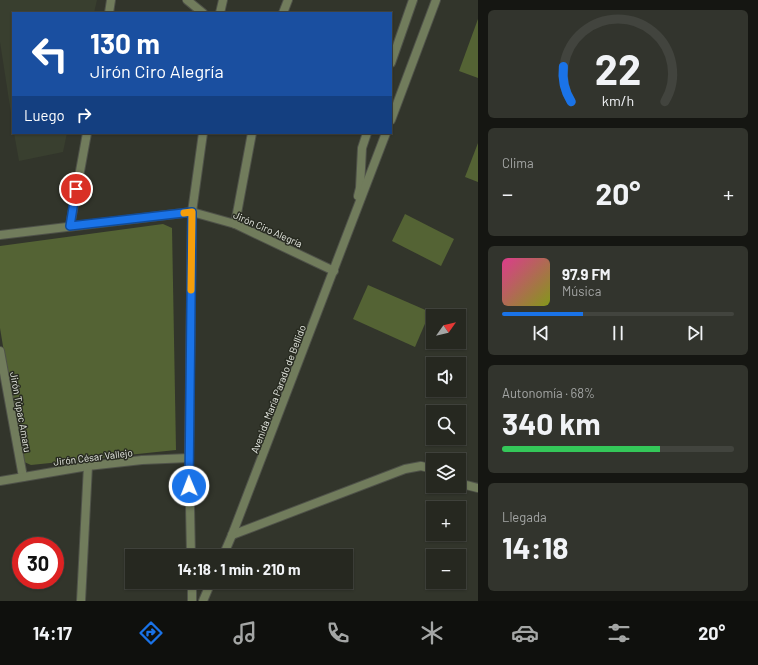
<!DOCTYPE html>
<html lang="es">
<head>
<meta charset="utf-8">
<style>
  :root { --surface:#262820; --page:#32342d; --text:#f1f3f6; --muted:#a4a6a5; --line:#42443e; --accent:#1a73e8 }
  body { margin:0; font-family:Barlow,sans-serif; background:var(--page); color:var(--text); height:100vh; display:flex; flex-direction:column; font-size:15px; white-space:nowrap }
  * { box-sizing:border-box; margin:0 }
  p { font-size:13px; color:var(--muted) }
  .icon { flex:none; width:22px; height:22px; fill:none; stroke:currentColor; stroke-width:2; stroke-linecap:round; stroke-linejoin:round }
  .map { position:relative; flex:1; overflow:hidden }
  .side { display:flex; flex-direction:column; gap:10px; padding:10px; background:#151612; width:280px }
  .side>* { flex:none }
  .top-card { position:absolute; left:12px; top:12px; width:380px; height:122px; border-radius:0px; box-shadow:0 1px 3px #0004,0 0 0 1px var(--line); background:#1a4fa0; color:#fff; overflow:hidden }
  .needle { width:26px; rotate:56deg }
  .buttons { position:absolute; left:426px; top:309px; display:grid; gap:8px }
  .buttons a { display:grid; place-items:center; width:40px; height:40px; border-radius:0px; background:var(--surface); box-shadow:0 1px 3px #0004,0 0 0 1px var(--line); font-size:20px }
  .speed { position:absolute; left:12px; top:537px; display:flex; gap:8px; font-size:20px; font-weight:700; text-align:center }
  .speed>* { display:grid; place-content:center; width:52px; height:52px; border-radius:50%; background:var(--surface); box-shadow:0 1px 3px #0004,0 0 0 1px var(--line); line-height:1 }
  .speed .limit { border:6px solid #d22; background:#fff; color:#111 }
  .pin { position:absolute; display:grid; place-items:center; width:34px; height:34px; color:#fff; margin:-17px; border:2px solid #fff; border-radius:50%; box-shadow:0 1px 4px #0007 }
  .me { position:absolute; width:44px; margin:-22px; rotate:359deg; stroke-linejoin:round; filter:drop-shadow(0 0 3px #0008) }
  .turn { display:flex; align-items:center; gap:14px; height:84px; padding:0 12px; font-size:18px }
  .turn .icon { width:52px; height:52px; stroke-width:2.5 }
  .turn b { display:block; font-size:28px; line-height:34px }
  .then { display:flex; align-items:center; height:38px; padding:0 12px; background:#0003; gap:8px; font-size:15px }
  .big { font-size:30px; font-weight:700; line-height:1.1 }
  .side .tile { flex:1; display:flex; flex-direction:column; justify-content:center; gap:6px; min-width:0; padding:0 14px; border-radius:6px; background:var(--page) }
  .side .dial { align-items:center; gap:0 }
  .dial svg { height:104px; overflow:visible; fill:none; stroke:var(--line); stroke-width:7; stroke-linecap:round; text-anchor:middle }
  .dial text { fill:var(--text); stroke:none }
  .song { display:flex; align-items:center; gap:12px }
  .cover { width:48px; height:48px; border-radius:6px; background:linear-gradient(135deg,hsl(330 70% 55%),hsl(70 70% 35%)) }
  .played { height:4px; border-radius:2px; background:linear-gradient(90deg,var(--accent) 35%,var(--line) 35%) }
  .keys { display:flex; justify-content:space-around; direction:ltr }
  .heat { display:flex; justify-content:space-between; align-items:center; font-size:22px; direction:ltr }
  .charge { height:6px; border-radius:3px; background:linear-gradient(90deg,#34c759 68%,var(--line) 0) }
  .trip { position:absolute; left:125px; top:549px; width:228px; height:40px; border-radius:0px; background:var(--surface); box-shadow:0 1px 3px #0004,0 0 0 1px var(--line); font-weight:700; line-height:40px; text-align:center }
  .tabs { display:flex; height:64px; justify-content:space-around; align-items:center; background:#0f100d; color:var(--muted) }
  .tabs .icon { width:28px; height:28px }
  .tabs .current { color:var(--accent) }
  .tabs b { font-size:18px; color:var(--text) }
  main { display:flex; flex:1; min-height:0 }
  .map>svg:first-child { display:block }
  .built { fill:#393f2f }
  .green { fill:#546334 }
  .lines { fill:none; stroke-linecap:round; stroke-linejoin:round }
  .minor-casing { stroke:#4f5249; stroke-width:10 }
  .minor { stroke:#717c5c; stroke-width:8 }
  .route-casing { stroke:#114b97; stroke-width:10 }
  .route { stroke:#1a73e8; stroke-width:7 }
  .slow { stroke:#f59e0b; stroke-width:7 }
  .labels { text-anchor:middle; stroke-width:3; stroke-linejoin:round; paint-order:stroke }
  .street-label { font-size:10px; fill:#e9ece5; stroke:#282b21 }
</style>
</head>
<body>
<main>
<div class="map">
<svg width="478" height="601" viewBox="0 0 478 601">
  <rect width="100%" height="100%" fill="#32352b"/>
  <g class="built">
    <path d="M 0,0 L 97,0 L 94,13 L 13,13 L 13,126 L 0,42 Z"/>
    <path d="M 14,133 L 67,133 L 63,152 L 19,161 Z"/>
  </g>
  <g class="green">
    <path d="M 478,19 L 478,78 L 459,71 Z"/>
    <path d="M 478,143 L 478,182 L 465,177 Z"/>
    <path d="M 405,214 L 454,239 L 441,266 L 392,241 Z"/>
    <path d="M 163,224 L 172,228 L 176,450 L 31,465 L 22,461 L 0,328 L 0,246 Z"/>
    <path d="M 368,285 L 430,312 L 415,347 L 353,319 Z"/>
  </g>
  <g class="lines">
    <defs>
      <g id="minor">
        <path d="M 187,0 L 203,13"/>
        <path d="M 109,13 L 111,0"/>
        <path d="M 220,13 L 223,0"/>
        <path d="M 283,13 L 288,0"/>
        <path d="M 391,63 L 413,0"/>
        <path d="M 391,120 L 436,0"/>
        <path d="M 358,196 L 360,188 L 362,148 L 367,133"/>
        <path d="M 235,224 L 252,133"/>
        <path d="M 70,226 L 87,133"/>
        <path d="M 0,235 L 192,212 L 235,224 L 334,271"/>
        <path d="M 0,351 L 23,477"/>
        <path d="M 0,481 L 88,466 L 142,460 L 189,458"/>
        <path d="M 459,482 L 466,485 L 478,488"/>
        <path d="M 232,535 L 405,469 L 421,466 L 433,469"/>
        <path d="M 191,556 L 189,458 L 192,212 L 203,133"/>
        <path d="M 223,556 L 232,535 L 386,133"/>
        <path d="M 192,582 L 192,601"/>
        <path d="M 81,601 L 88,466"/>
        <path d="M 203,601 L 211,582"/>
      </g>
    </defs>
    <use href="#minor" class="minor-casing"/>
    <use href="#minor" class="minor"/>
  </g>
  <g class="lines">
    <defs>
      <path id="route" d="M 76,189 L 70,226 L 192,212 L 189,486"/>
    </defs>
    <use href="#route" class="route-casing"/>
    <use href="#route" class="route"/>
    <path class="slow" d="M 184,213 L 192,212 L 191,290"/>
  </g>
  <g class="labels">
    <g class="street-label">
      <text transform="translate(268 229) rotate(24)" y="4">Jirón Ciro Alegría</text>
      <text transform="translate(278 389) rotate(-69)" y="4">Avenida María Parado de Bellido</text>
      <text transform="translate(21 412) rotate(80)" y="4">Jirón Túpac Amaru</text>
      <text transform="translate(93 457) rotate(-7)" y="4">Jirón César Vallejo</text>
    </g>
  </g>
</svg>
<div class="buttons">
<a><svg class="needle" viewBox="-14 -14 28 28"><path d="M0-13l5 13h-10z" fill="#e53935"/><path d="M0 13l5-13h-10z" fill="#a4a6a5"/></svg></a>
<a><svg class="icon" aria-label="sound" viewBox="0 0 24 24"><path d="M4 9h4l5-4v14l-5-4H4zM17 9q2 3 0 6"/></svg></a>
<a><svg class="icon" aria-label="search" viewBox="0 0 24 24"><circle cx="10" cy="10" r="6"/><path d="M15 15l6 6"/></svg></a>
<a><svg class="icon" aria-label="layers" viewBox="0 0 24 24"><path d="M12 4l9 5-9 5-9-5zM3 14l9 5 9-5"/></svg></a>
<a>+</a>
<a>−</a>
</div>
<div class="speed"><div class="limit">30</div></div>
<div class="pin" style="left:76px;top:189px;background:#d93025"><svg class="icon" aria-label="arrive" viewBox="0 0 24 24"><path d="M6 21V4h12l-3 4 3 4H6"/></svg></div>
<svg class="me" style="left:189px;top:486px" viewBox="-20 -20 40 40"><circle r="17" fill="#1a73e8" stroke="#fff" stroke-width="3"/><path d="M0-11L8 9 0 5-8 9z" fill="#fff"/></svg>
<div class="trip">14:18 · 1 min · 210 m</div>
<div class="top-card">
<div class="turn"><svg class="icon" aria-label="left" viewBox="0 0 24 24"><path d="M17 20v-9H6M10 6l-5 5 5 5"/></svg><div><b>130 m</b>Jirón Ciro Alegría</div></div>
<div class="then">Luego<svg class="icon" aria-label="right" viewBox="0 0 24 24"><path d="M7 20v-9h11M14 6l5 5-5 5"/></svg></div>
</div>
</div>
<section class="side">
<div class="tile dial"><svg viewBox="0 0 100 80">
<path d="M14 69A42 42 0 1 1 86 69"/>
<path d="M14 69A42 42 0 0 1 8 42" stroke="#1a73e8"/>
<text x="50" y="56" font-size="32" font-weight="700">22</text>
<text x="50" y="72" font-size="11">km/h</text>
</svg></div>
<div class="tile"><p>Clima</p>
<div class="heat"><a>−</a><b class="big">20°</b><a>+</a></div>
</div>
<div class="tile">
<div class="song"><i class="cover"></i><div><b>97.9 FM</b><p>Música</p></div></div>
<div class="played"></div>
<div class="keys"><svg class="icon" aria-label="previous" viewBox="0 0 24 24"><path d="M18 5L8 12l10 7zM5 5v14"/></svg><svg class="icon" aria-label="pause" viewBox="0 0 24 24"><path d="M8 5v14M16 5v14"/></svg><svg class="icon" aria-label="next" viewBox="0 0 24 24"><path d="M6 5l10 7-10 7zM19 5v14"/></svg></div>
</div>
<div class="tile"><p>Autonomía · 68%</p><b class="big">340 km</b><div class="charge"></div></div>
<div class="tile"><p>Llegada</p><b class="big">14:18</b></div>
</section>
</main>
<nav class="tabs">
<b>14:17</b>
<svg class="icon current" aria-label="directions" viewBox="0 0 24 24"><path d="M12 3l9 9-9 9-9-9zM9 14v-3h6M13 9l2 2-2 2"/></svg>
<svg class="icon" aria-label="music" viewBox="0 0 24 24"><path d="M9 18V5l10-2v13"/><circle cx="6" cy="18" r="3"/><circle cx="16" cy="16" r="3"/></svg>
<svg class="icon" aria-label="phone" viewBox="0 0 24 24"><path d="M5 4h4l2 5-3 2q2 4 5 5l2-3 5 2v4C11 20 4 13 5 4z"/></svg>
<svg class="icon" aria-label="climate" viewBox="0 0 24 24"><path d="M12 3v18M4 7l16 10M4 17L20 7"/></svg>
<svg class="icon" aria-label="car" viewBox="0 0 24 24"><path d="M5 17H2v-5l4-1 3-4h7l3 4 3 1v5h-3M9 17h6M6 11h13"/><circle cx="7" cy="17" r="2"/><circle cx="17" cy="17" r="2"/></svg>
<svg class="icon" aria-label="filters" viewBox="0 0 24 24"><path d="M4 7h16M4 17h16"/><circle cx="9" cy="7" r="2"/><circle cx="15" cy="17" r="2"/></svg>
<b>20°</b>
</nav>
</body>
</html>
